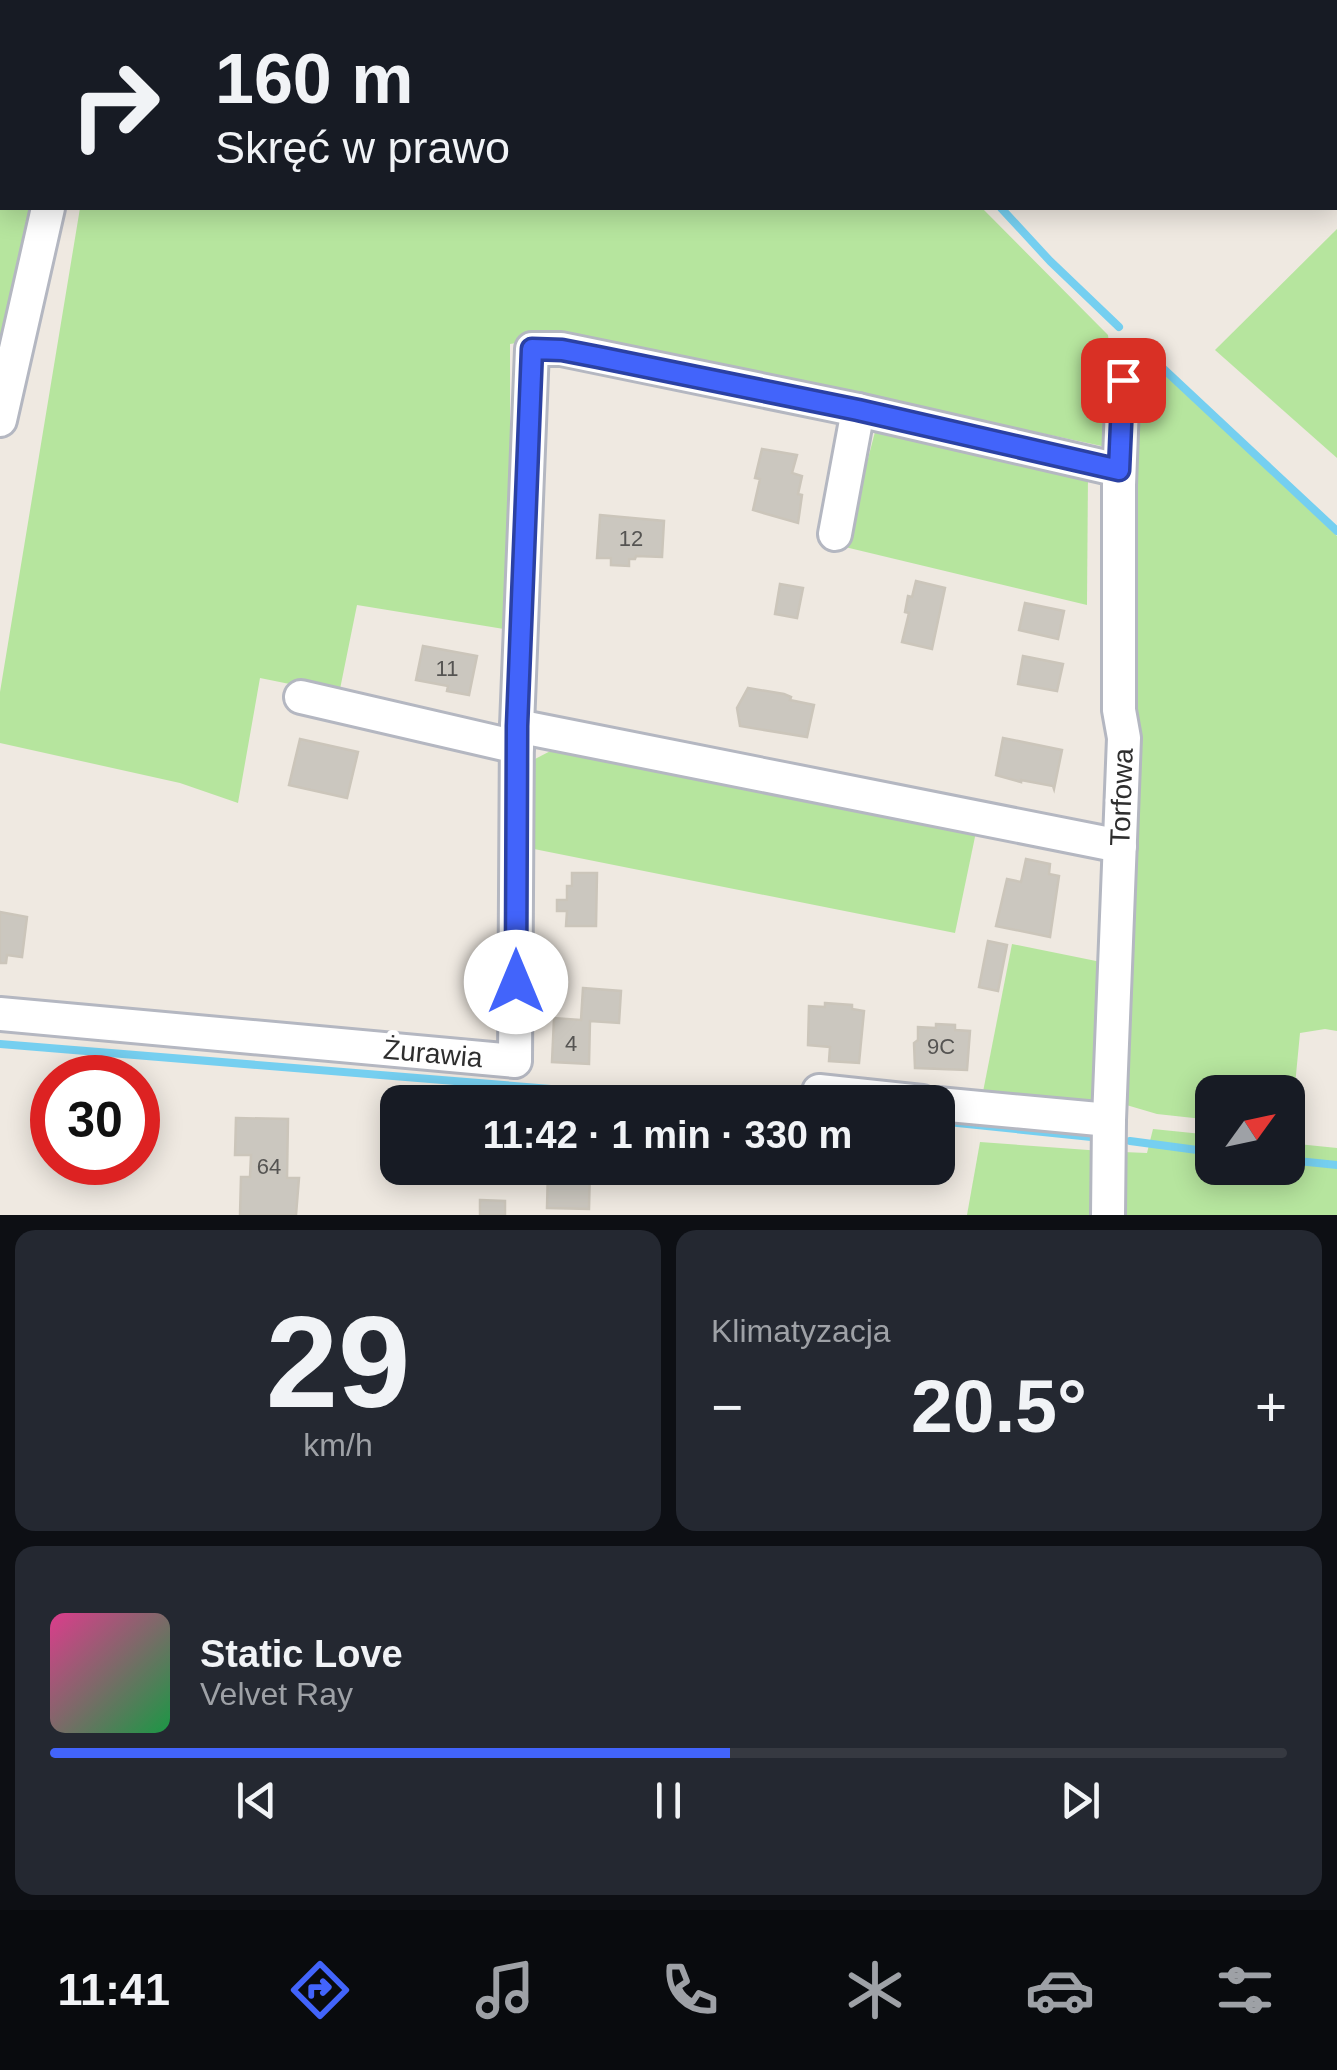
<!DOCTYPE html>
<html lang="pl">
<head>
<meta charset="utf-8">
<style>
  :root { --surface:#171b24; --page:#242831; --text:#f1f3f6; --muted:#9ea1a6; --line:#363941; --accent:#4264fb }
  body { margin:0; font-family:Helvetica,sans-serif; background:var(--page); color:var(--text); height:100vh; display:flex; flex-direction:column; font-size:38px; white-space:nowrap }
  * { box-sizing:border-box; margin:0 }
  p { font-size:32px; color:var(--muted) }
  .icon { flex:none; width:55px; height:55px; fill:none; stroke:currentColor; stroke-width:2; stroke-linecap:round; stroke-linejoin:round }
  .map { position:relative; height:1215px; overflow:hidden }
  .side { display:flex; flex-direction:column; gap:15px; padding:15px; background:#0d0f14; flex:1 }
  .side>* { flex:none }
  .guide { position:absolute; left:0px; top:0px; width:1338px; height:210px; box-shadow:0 5px 25px #0003; background:#171b24; color:var(--text); overflow:hidden }
  .needle { width:65px; rotate:57deg }
  .controls { position:absolute; left:1195px; top:1075px; display:grid; gap:20px }
  .controls a { display:grid; place-items:center; width:110px; height:110px; border-radius:20px; background:var(--surface); box-shadow:0 5px 25px #0003; font-size:50px }
  .speed { position:absolute; left:30px; top:1055px; display:flex; gap:20px; font-size:50px; font-weight:700; text-align:center }
  .speed>* { display:grid; place-content:center; width:130px; height:130px; border-radius:50%; background:var(--surface); box-shadow:0 5px 25px #0003; line-height:1 }
  .speed .limit { border:15px solid #d22; background:#fff; color:#111 }
  .pin { position:absolute; display:grid; place-items:center; width:85px; height:85px; color:#fff; margin:-42px; border-radius:20px; box-shadow:0 5px 15px #0006 }
  .me { position:absolute; width:110px; margin:-55px; rotate:0deg; stroke-linejoin:round; filter:drop-shadow(0 0 8px #0008) }
  .turn { display:flex; align-items:center; gap:35px; height:210px; padding:0 50px; font-size:45px }
  .turn .icon { width:130px; height:130px; stroke-width:2.5 }
  .turn b { display:block; font-size:70px; line-height:85px }
  .big { font-size:75px; font-weight:800; line-height:1.1 }
  .side .card { flex:1; display:flex; flex-direction:column; justify-content:center; gap:15px; min-width:0; padding:0 35px; border-radius:20px; background:var(--page) }
  .side .dial { align-items:center; gap:0 }
  .dial b { font-size:130px; line-height:1 }
  .song { display:flex; align-items:center; gap:30px }
  .cover { width:120px; height:120px; border-radius:15px; background:linear-gradient(135deg,hsl(330 70% 55%),hsl(140 70% 35%)) }
  .played { height:10px; border-radius:5px; background:linear-gradient(90deg,var(--accent) 55%,var(--line) 55%) }
  .keys { display:flex; justify-content:space-around; direction:ltr }
  .heat { display:flex; justify-content:space-between; align-items:center; font-size:55px; direction:ltr }
  .side .tiles { flex:1; display:grid; gap:15px; grid-template-columns:1fr 1fr }
  .card:last-child { grid-column:span 2 }
  .trip { position:absolute; left:380px; top:1085px; width:575px; height:100px; border-radius:20px; background:var(--surface); box-shadow:0 5px 25px #0003; font-weight:800; line-height:100px; text-align:center }
  .dock { display:flex; height:160px; justify-content:space-around; align-items:center; background:#090b0e; color:var(--muted) }
  .dock .icon { width:70px; height:70px }
  .dock .active { color:var(--accent) }
  .dock b { font-size:45px; color:var(--text) }
  .map>svg:first-child { display:block }
  .green { fill:#b6e59e }
  .lines { fill:none; stroke-linecap:round; stroke-linejoin:round }
  .stream { stroke:#75cff0; stroke-width:8 }
  .building { fill:#cbc7bf; stroke:#cbc5ba; stroke-width:2.5 }
  .minor-casing { stroke:#b4b7c1; stroke-width:38 }
  .minor { stroke:#fff; stroke-width:32 }
  .route-casing { stroke:#2b41a3; stroke-width:25 }
  .route { stroke:#4264fb; stroke-width:18 }
  .labels { text-anchor:middle; stroke-width:10; stroke-linejoin:round; paint-order:stroke }
  .number-label { font-size:22px; fill:#555452 }
  .street-label { font-size:28px; fill:#2e2e2e; stroke:#fff }
</style>
</head>
<body>
<div class="map">
<svg width="1337" height="1215" viewBox="0 0 1337 1215">
  <rect width="100%" height="100%" fill="#efe9e1"/>
  <g class="green">
    <path d="M 0,66 L 2,208 L 32,208 L 6,336 L 0,335 Z"/>
    <path d="M 80,208 L 982,208 L 1108,335 L 1111,359 L 1111,448 L 574,334 L 510,344 L 510,630 L 357,605 L 339,694 L 260,678 L 238,803 L 180,783 L 0,743 L 0,692 Z"/>
    <path d="M 1337,229 L 1337,458 L 1215,350 Z"/>
    <path d="M 1144,354 L 1337,536 L 1337,1031 L 1325,1029 L 1300,1033 L 1291,1127 L 1288,1127 L 1288,1092 L 1212,1092 L 1212,1120 L 1157,1114 L 1123,1104 L 1132,450 Z"/>
    <path d="M 876,428 L 1088,472 L 1087,605 L 845,547 Z"/>
    <path d="M 562,745 L 976,832 L 955,933 L 534,849 L 535,759 Z"/>
    <path d="M 1012,944 L 1106,963 L 1093,1107 L 982,1097 Z"/>
    <path d="M 1153,1129 L 1212,1135 L 1212,1168 L 1288,1168 L 1288,1143 L 1337,1148 L 1337,1215 L 1122,1215 L 1123,1152 L 1147,1153 Z"/>
    <path d="M 980,1142 L 1102,1151 L 1101,1215 L 967,1215 Z"/>
  </g>
  <g class="lines">
    <g class="stream">
      <path d="M 813,0 L 816,2"/>
      <path d="M 0,163 L 2,163"/>
      <path d="M 1001,208 L 1050,261 L 1119,327"/>
      <path d="M 1138,345 L 1337,531"/>
      <path d="M 0,1044 L 711,1102"/>
      <path d="M 938,1121 L 1101,1138"/>
      <path d="M 1130,1141 L 1212,1152"/>
      <path d="M 1288,1160 L 1337,1165"/>
    </g>
  </g>
  <g class="building">
    <path d="M 762,449 L 797,455 L 792,473 L 802,476 L 798,494 L 802,495 L 798,523 L 753,510 L 760,479 L 755,478 Z"/>
    <path d="M 600,515 L 664,521 L 662,557 L 636,556 L 635,559 L 629,559 L 629,566 L 611,565 L 611,558 L 597,558 Z"/>
    <path d="M 916,581 L 945,588 L 932,649 L 902,642 L 909,613 L 905,612 L 908,596 L 912,597 Z"/>
    <path d="M 780,584 L 803,588 L 797,618 L 775,614 Z"/>
    <path d="M 1025,603 L 1064,611 L 1058,639 L 1019,630 Z"/>
    <path d="M 423,646 L 477,656 L 469,695 L 447,691 L 448,686 L 416,680 Z"/>
    <path d="M 1023,656 L 1063,664 L 1057,691 L 1018,684 Z"/>
    <path d="M 748,688 L 784,694 L 791,697 L 790,700 L 814,705 L 807,737 L 740,726 L 737,708 Z"/>
    <path d="M 1003,738 L 1062,750 L 1054,789 L 1053,786 L 1021,780 L 1021,782 L 996,775 Z"/>
    <path d="M 300,739 L 358,752 L 347,798 L 289,785 Z"/>
    <path d="M 1026,859 L 1050,864 L 1049,874 L 1059,876 L 1050,937 L 996,926 L 1007,879 L 1021,882 Z"/>
    <path d="M 572,873 L 597,873 L 596,926 L 566,926 L 567,911 L 557,911 L 557,900 L 567,900 L 567,886 L 572,886 Z"/>
    <path d="M 0,912 L 27,917 L 22,957 L 7,955 L 6,963 L 0,963 Z"/>
    <path d="M 988,941 L 1007,945 L 998,991 L 979,987 Z"/>
    <path d="M 583,988 L 621,991 L 619,1023 L 590,1021 L 589,1064 L 552,1062 L 554,1018 L 581,1020 Z"/>
    <path d="M 825,1003 L 852,1005 L 852,1009 L 864,1011 L 859,1063 L 829,1061 L 830,1047 L 808,1045 L 809,1006 L 825,1007 Z"/>
    <path d="M 936,1024 L 955,1025 L 955,1030 L 970,1031 L 967,1070 L 915,1068 L 914,1043 L 918,1040 L 918,1027 L 936,1028 Z"/>
    <path d="M 236,1118 L 288,1119 L 287,1178 L 299,1178 L 296,1215 L 240,1215 L 241,1177 L 250,1177 L 251,1155 L 235,1155 Z"/>
    <path d="M 548,1168 L 590,1168 L 589,1209 L 547,1208 Z"/>
    <path d="M 480,1200 L 505,1201 L 505,1215 L 480,1215 Z"/>
  </g>
  <g class="lines">
    <defs>
      <g id="minor">
        <path d="M 97,2 L 98,0"/>
        <path d="M 0,420 L 48,208"/>
        <path d="M 835,534 L 858,410"/>
        <path d="M 301,697 L 517,747"/>
        <path d="M 517,726 L 1120,846"/>
        <path d="M 0,1014 L 515,1061 L 517,726 L 532,349 L 561,349 L 858,410 L 1119,470"/>
        <path d="M 819,1091 L 922,1102"/>
        <path d="M 938,1104 L 1109,1120"/>
        <path d="M 1108,1215 L 1109,1120 L 1124,738 L 1119,710 L 1119,485 L 1123,379"/>
      </g>
    </defs>
    <use href="#minor" class="minor-casing"/>
    <use href="#minor" class="minor"/>
  </g>
  <g class="lines">
    <defs>
      <path id="route" d="M 516,982 L 517,726 L 532,349 L 562,350 L 598,357 L 858,410 L 1119,470 L 1123,380"/>
    </defs>
    <use href="#route" class="route-casing"/>
    <use href="#route" class="route"/>
  </g>
  <g class="labels">
    <g class="number-label">
      <text x="631" y="546">12</text>
      <text x="447" y="676">11</text>
      <text x="571" y="1051">4</text>
      <text x="941" y="1054">9C</text>
      <text x="269" y="1174">64</text>
    </g>
    <g class="street-label">
      <text transform="translate(1121 797) rotate(-88)" y="10">Torfowa</text>
      <text transform="translate(433 1053) rotate(5)" y="10">Żurawia</text>
    </g>
  </g>
</svg>
<div class="controls">
<a><svg class="needle" viewBox="-14 -14 28 28"><path d="M0-13l5 13h-10z" fill="#e53935"/><path d="M0 13l5-13h-10z" fill="#9ea1a6"/></svg></a>
</div>
<div class="speed"><div class="limit">30</div></div>
<div class="pin" style="left:1123px;top:380px;background:#d93025"><svg class="icon" aria-label="arrive" viewBox="0 0 24 24"><path d="M6 21V4h12l-3 4 3 4H6"/></svg></div>
<svg class="me" style="left:516px;top:982px" viewBox="-20 -20 40 40"><circle r="19" fill="#fff"/><path d="M0-13L10 11 0 6-10 11z" fill="#4264fb"/></svg>
<div class="trip">11:42 · 1 min · 330 m</div>
<div class="guide">
<div class="turn"><svg class="icon" aria-label="right" viewBox="0 0 24 24"><path d="M7 20v-9h11M14 6l5 5-5 5"/></svg><div><b>160 m</b>Skręć w prawo</div></div>
</div>
</div>
<section class="side">
<div class="tiles">
<div class="card dial"><b>29</b><p>km/h</p></div>
<div class="card"><p>Klimatyzacja</p>
<div class="heat"><a>−</a><b class="big">20.5°</b><a>+</a></div>
</div>
<div class="card">
<div class="song"><i class="cover"></i><div><b>Static Love</b><p>Velvet Ray</p></div></div>
<div class="played"></div>
<div class="keys"><svg class="icon" aria-label="previous" viewBox="0 0 24 24"><path d="M18 5L8 12l10 7zM5 5v14"/></svg><svg class="icon" aria-label="pause" viewBox="0 0 24 24"><path d="M8 5v14M16 5v14"/></svg><svg class="icon" aria-label="next" viewBox="0 0 24 24"><path d="M6 5l10 7-10 7zM19 5v14"/></svg></div>
</div>
</div>
</section>
<nav class="dock">
<b>11:41</b>
<svg class="icon active" aria-label="directions" viewBox="0 0 24 24"><path d="M12 3l9 9-9 9-9-9zM9 14v-3h6M13 9l2 2-2 2"/></svg>
<svg class="icon" aria-label="music" viewBox="0 0 24 24"><path d="M9 18V5l10-2v13"/><circle cx="6" cy="18" r="3"/><circle cx="16" cy="16" r="3"/></svg>
<svg class="icon" aria-label="phone" viewBox="0 0 24 24"><path d="M5 4h4l2 5-3 2q2 4 5 5l2-3 5 2v4C11 20 4 13 5 4z"/></svg>
<svg class="icon" aria-label="climate" viewBox="0 0 24 24"><path d="M12 3v18M4 7l16 10M4 17L20 7"/></svg>
<svg class="icon" aria-label="car" viewBox="0 0 24 24"><path d="M5 17H2v-5l4-1 3-4h7l3 4 3 1v5h-3M9 17h6M6 11h13"/><circle cx="7" cy="17" r="2"/><circle cx="17" cy="17" r="2"/></svg>
<svg class="icon" aria-label="filters" viewBox="0 0 24 24"><path d="M4 7h16M4 17h16"/><circle cx="9" cy="7" r="2"/><circle cx="15" cy="17" r="2"/></svg>
</nav>
</body>
</html>
